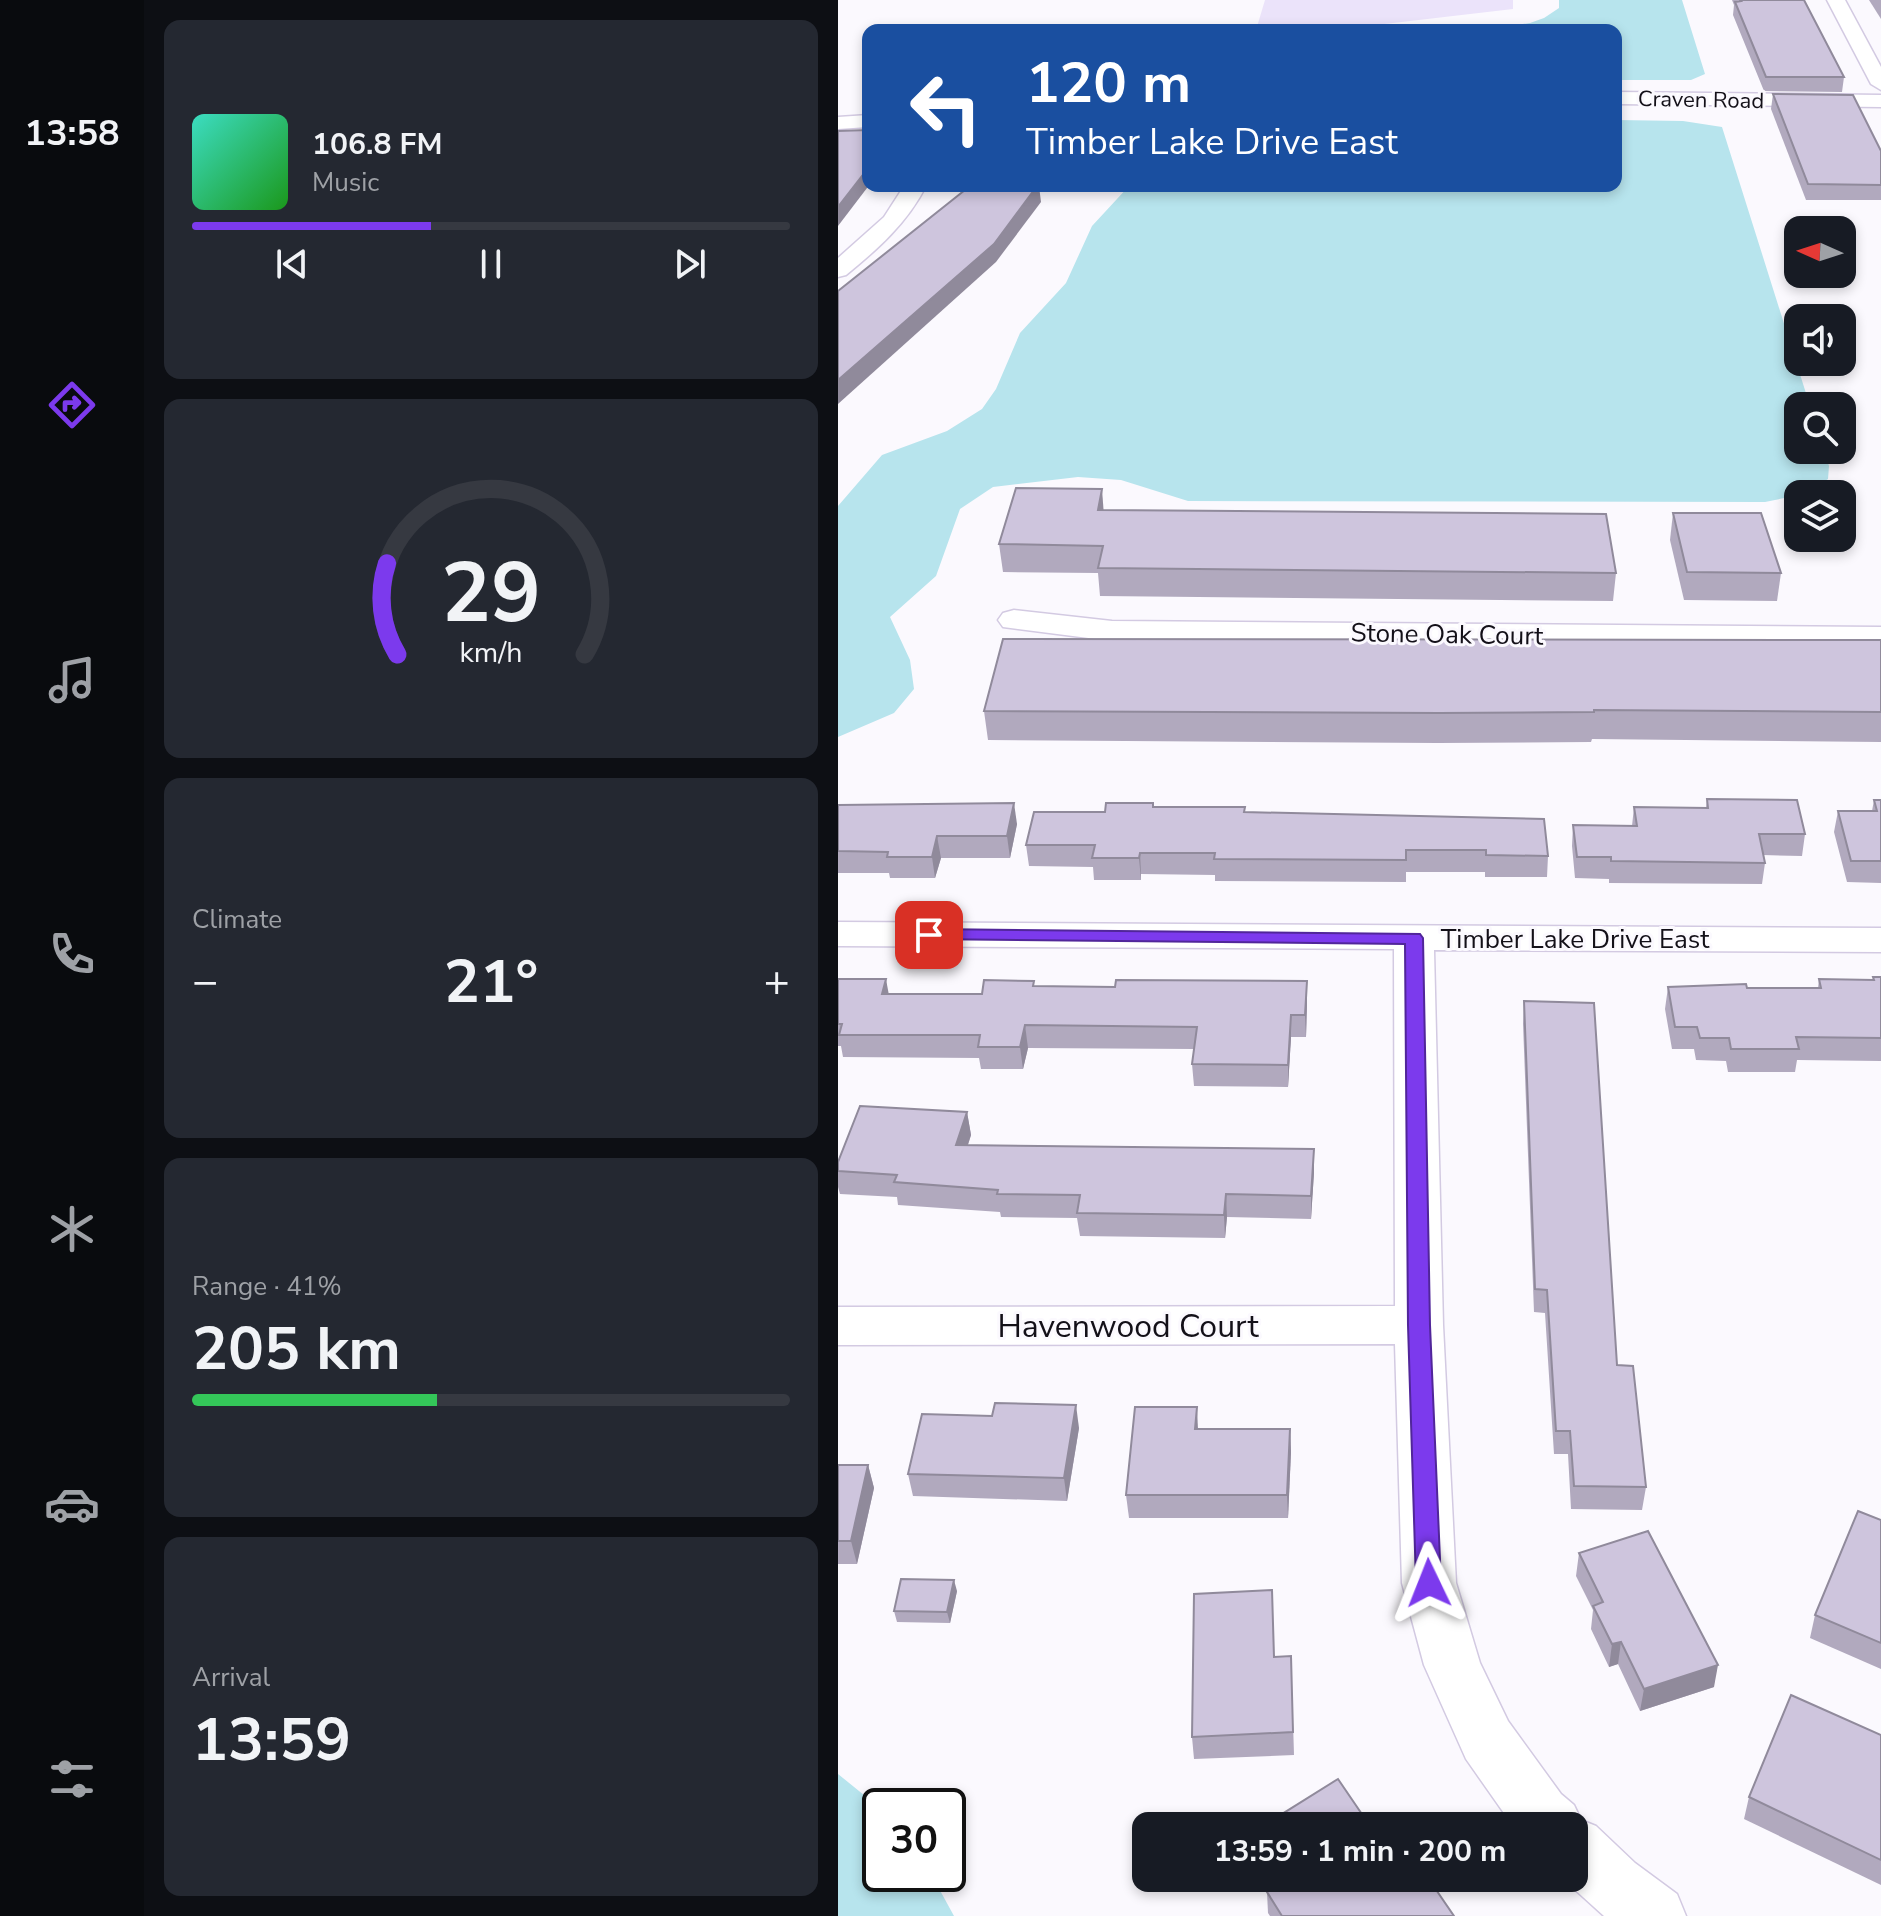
<!DOCTYPE html>
<html lang="en">
<head>
<meta charset="utf-8">
<style>
  :root { --surface:#171b24; --page:#242831; --text:#f1f3f6; --muted:#9ea1a6; --line:#363941; --accent:#7c3aed }
  body { margin:0; font-family:"Nunito Sans",sans-serif; background:var(--page); color:var(--text); height:100vh; display:flex; flex-direction:column; font-size:30px; white-space:nowrap }
  * { box-sizing:border-box; margin:0 }
  p { font-size:26px; color:var(--muted) }
  .icon { flex:none; width:44px; height:44px; fill:none; stroke:currentColor; stroke-width:2; stroke-linecap:round; stroke-linejoin:round }
  .map { position:relative; flex:1; overflow:hidden }
  .details { display:flex; flex-direction:column; gap:20px; padding:20px; background:#0d0f14; width:694px }
  .details>* { flex:none }
  .top-card { position:absolute; left:24px; top:24px; width:760px; height:168px; border-radius:16px; box-shadow:0 4px 12px #0003; background:#1a4fa0; color:#fff; overflow:hidden }
  .needle { width:52px; rotate:273deg }
  .fabs { position:absolute; left:946px; top:216px; display:grid; gap:16px }
  .fabs a { display:grid; place-items:center; width:72px; height:72px; border-radius:16px; background:var(--surface); box-shadow:0 4px 12px #0003; font-size:40px }
  .speed { position:absolute; left:24px; top:1788px; display:flex; gap:16px; font-size:40px; font-weight:700; text-align:center }
  .speed>* { display:grid; place-content:center; width:104px; height:104px; border-radius:50%; background:var(--surface); box-shadow:0 4px 12px #0003; line-height:1 }
  .speed .limit { border:4px solid #111; border-radius:12px; background:#fff; color:#111 }
  .pin { position:absolute; display:grid; place-items:center; width:68px; height:68px; color:#fff; margin:-34px; border-radius:16px; box-shadow:0 4px 12px #0006 }
  .me { position:absolute; width:88px; margin:-44px; rotate:358deg; stroke-linejoin:round; filter:drop-shadow(0 0 6px #0008) }
  .turn { display:flex; align-items:center; gap:28px; height:168px; padding:0 32px; font-size:36px }
  .turn .icon { width:104px; height:104px; stroke-width:2.5 }
  .turn b { display:block; font-size:56px; line-height:68px }
  .big { font-size:60px; font-weight:700; line-height:1.1 }
  .details .tile { flex:1; display:flex; flex-direction:column; justify-content:center; gap:12px; min-width:0; padding:0 28px; border-radius:16px; background:var(--page) }
  .details .dial { align-items:center; gap:0 }
  .dial svg { height:208px; overflow:visible; fill:none; stroke:var(--line); stroke-width:7; stroke-linecap:round; text-anchor:middle }
  .dial text { fill:var(--text); stroke:none }
  .song { display:flex; align-items:center; gap:24px }
  .cover { width:96px; height:96px; border-radius:12px; background:linear-gradient(135deg,hsl(170 70% 55%),hsl(120 70% 35%)) }
  .played { height:8px; border-radius:4px; background:linear-gradient(90deg,var(--accent) 40%,var(--line) 40%) }
  .keys { display:flex; justify-content:space-around; direction:ltr }
  .heat { display:flex; justify-content:space-between; align-items:center; font-size:44px; direction:ltr }
  .charge { height:12px; border-radius:6px; background:linear-gradient(90deg,#34c759 41%,var(--line) 0) }
  .trip { position:absolute; left:294px; top:1812px; width:456px; height:80px; border-radius:16px; background:var(--surface); box-shadow:0 4px 12px #0003; font-weight:700; line-height:80px; text-align:center }
  main { display:flex; flex:1; min-height:0 }
  .tabs { display:flex; flex-direction:column; width:144px; justify-content:space-around; align-items:center; background:#090b0e; color:var(--muted) }
  .tabs .icon { width:56px; height:56px }
  .tabs .selected { color:var(--accent) }
  .tabs b { font-size:36px; color:var(--text) }
  .map>svg:first-child { display:block }
  .green { fill:#ebe3fa }
  .water { fill:#b7e4ed }
  .lines { fill:none; stroke-linecap:round; stroke-linejoin:round }
  .minor-casing { stroke:#d3cae2; stroke-width:3 }
  .minor { fill:#fff; fill-rule:evenodd }
  .wall { fill:#b1a9be }
  .shaded-wall { fill:#908a9b }
  .building { fill:#cec5dd; stroke:#908a9b; stroke-width:2 }
  .route { fill:#7c3aed; stroke:#51269a; stroke-width:2 }
  .labels { text-anchor:middle; stroke-width:6; stroke-linejoin:round; paint-order:stroke }
  .far-street-label { font-size:22px; fill:#131018; stroke:#fbf9fe }
  .street-label { font-size:26px; fill:#131018; stroke:#fbf9fe }
  .near-street-label { font-size:32px; fill:#131018; stroke:#fbf9fe }
</style>
</head>
<body>
<main>
<nav class="tabs">
<b>13:58</b>
<svg class="icon selected" aria-label="directions" viewBox="0 0 24 24"><path d="M12 3l9 9-9 9-9-9zM9 14v-3h6M13 9l2 2-2 2"/></svg>
<svg class="icon" aria-label="music" viewBox="0 0 24 24"><path d="M9 18V5l10-2v13"/><circle cx="6" cy="18" r="3"/><circle cx="16" cy="16" r="3"/></svg>
<svg class="icon" aria-label="phone" viewBox="0 0 24 24"><path d="M5 4h4l2 5-3 2q2 4 5 5l2-3 5 2v4C11 20 4 13 5 4z"/></svg>
<svg class="icon" aria-label="climate" viewBox="0 0 24 24"><path d="M12 3v18M4 7l16 10M4 17L20 7"/></svg>
<svg class="icon" aria-label="car" viewBox="0 0 24 24"><path d="M5 17H2v-5l4-1 3-4h7l3 4 3 1v5h-3M9 17h6M6 11h13"/><circle cx="7" cy="17" r="2"/><circle cx="17" cy="17" r="2"/></svg>
<svg class="icon" aria-label="filters" viewBox="0 0 24 24"><path d="M4 7h16M4 17h16"/><circle cx="9" cy="7" r="2"/><circle cx="15" cy="17" r="2"/></svg>
</nav>
<section class="details">
<div class="tile">
<div class="song"><i class="cover"></i><div><b>106.8 FM</b><p>Music</p></div></div>
<div class="played"></div>
<div class="keys"><svg class="icon" aria-label="previous" viewBox="0 0 24 24"><path d="M18 5L8 12l10 7zM5 5v14"/></svg><svg class="icon" aria-label="pause" viewBox="0 0 24 24"><path d="M8 5v14M16 5v14"/></svg><svg class="icon" aria-label="next" viewBox="0 0 24 24"><path d="M6 5l10 7-10 7zM19 5v14"/></svg></div>
</div>
<div class="tile dial"><svg viewBox="0 0 100 80">
<path d="M14 69A42 42 0 1 1 86 69"/>
<path d="M14 69A42 42 0 0 1 10 34" stroke="#7c3aed"/>
<text x="50" y="56" font-size="32" font-weight="700">29</text>
<text x="50" y="72" font-size="11">km/h</text>
</svg></div>
<div class="tile"><p>Climate</p>
<div class="heat"><a>−</a><b class="big">21°</b><a>+</a></div>
</div>
<div class="tile"><p>Range · 41%</p><b class="big">205 km</b><div class="charge"></div></div>
<div class="tile"><p>Arrival</p><b class="big">13:59</b></div>
</section>
<div class="map">
<svg width="1043" height="1916" viewBox="0 0 1043 1916">
  <rect width="100%" height="100%" fill="#fbf9fe"/>
  <path class="green" d="M 427,0 L 675,0 L 675,9 L 495,30 L 418,30 Z"/>
  <g class="water">
    <path d="M 721,0 L 844,0 L 867,74 L 853,80 L 778,80 L 778,30 L 646,30 L 692,23 L 706,18 L 721,8 Z"/>
    <path d="M 778,120 L 845,121 L 884,127 L 972,406 L 960,406 L 960,450 L 986,450 L 991,466 L 990,479 L 966,494 L 927,502 L 350,501 L 283,480 L 240,477 L 155,487 L 122,509 L 98,576 L 52,617 L 72,660 L 76,689 L 56,713 L 0,737 L 0,506 L 44,455 L 109,431 L 144,409 L 158,389 L 182,333 L 228,283 L 254,226 L 291,186 L 778,186 Z"/>
    <path d="M 0,1774 L 42,1808 L 42,1874 L 93,1874 L 116,1916 L 0,1916 Z"/>
  </g>
  <g class="lines">
    <defs>
      <g id="minor">
        <path d="M 989,0 L 1007,0 L 1043,67 L 1043,90 L 1033,84 Z"/>
        <path d="M 778,92 L 1043,95 L 1043,107 L 778,104 Z"/>
        <path d="M 30,115 L 30,127 L 0,129 L 0,117 Z"/>
        <path d="M 66,186 L 88,186 C 69,223 40,249 8,275 L 0,277 L 0,258 L 46,217 Z"/>
        <path d="M 176,610 L 274,621 L 1043,627 L 1043,647 L 274,641 L 165,627 L 160,620 L 165,613 Z"/>
        <path d="M 0,922 L 1043,928 L 1043,952 L 596,950 L 605,1325 L 618,1583 L 642,1663 L 670,1721 L 723,1794 L 736,1805 L 743,1820 L 758,1826 L 797,1863 L 839,1894 L 848,1916 L 766,1916 L 724,1878 L 736,1878 L 736,1826 L 675,1826 L 628,1759 L 586,1665 L 564,1583 L 557,1344 L 0,1345 L 0,1307 L 557,1306 L 556,949 L 0,946 Z"/>
      </g>
    </defs>
    <use href="#minor" class="minor-casing"/>
    <use href="#minor" class="minor"/>
  </g>
  <g class="wall">
    <path d="M 894,0 L 966,0 L 1006,77 L 1004,92 L 926,91 L 895,15 L 896,5 Z"/>
    <path d="M 1031,0 L 1043,0 L 1043,19 Z"/>
    <path d="M 935,94 L 1043,151 L 1043,200 L 968,200 L 933,109 Z"/>
    <path d="M 266,510 L 778,573 L 775,601 L 262,596 L 260,573 L 165,572 L 161,544 Z"/>
    <path d="M 835,513 L 943,573 L 939,601 L 846,600 L 832,540 Z"/>
    <path d="M 1043,640 L 1043,742 L 754,739 L 753,742 L 600,743 L 150,740 L 146,711 Z"/>
    <path d="M 869,799 L 967,834 L 964,856 L 925,855 L 927,863 L 924,884 L 771,883 L 771,879 L 737,878 L 734,846 L 735,825 L 794,826 L 796,807 L 868,808 Z"/>
    <path d="M 1036,800 L 1043,800 L 1043,883 L 1009,882 L 996,832 L 1000,811 L 1034,811 Z"/>
    <path d="M 0,805 L 179,824 L 172,858 L 103,858 L 97,878 L 52,878 L 51,873 L 0,873 Z"/>
    <path d="M 315,807 L 407,812 L 710,856 L 709,877 L 647,877 L 647,872 L 568,872 L 568,882 L 377,881 L 377,875 L 303,874 L 303,880 L 256,880 L 255,867 L 191,866 L 188,845 L 267,812 Z"/>
    <path d="M 1035,977 L 1043,977 L 1043,1061 L 959,1060 L 957,1072 L 890,1072 L 888,1061 L 858,1060 L 856,1049 L 834,1049 L 827,1009 L 830,987 L 980,988 L 981,979 L 1035,980 Z"/>
    <path d="M 0,979 L 51,994 L 144,994 L 197,986 L 469,1003 L 468,1037 L 453,1037 L 450,1087 L 356,1086 L 354,1064 L 356,1049 L 190,1048 L 185,1069 L 143,1069 L 141,1058 L 5,1057 L 3,1046 L 0,1046 Z"/>
    <path d="M 686,1001 L 779,1365 L 808,1487 L 804,1510 L 733,1509 L 730,1454 L 716,1454 L 707,1313 L 696,1312 L 685,1024 Z"/>
    <path d="M 129,1112 L 133,1135 L 130,1145 L 476,1149 L 476,1172 L 473,1219 L 389,1217 L 387,1238 L 242,1236 L 239,1218 L 163,1217 L 162,1212 L 60,1205 L 59,1197 L 2,1194 L 0,1187 L 0,1162 Z"/>
    <path d="M 241,1428 L 229,1501 L 75,1496 L 70,1474 Z"/>
    <path d="M 360,1429 L 452,1429 L 453,1452 L 450,1518 L 291,1518 L 288,1495 Z"/>
    <path d="M 0,1465 L 30,1465 L 36,1488 L 19,1564 L 0,1564 Z"/>
    <path d="M 1043,1520 L 1043,1669 L 972,1638 L 977,1615 Z"/>
    <path d="M 741,1553 L 876,1687 L 802,1711 L 780,1664 L 771,1667 L 753,1629 L 755,1610 L 738,1576 Z"/>
    <path d="M 119,1591 L 112,1623 L 59,1622 L 56,1611 Z"/>
    <path d="M 453,1656 L 456,1755 L 356,1759 L 354,1737 L 436,1657 Z"/>
    <path d="M 1043,1735 L 1043,1885 L 906,1819 L 911,1797 Z"/>
    <path d="M 429,1892 L 616,1916 L 432,1916 L 430,1913 Z"/>
  </g>
  <g class="shaded-wall">
    <path d="M 30,167 L 29,188 L 0,226 L 0,207 Z"/>
    <path d="M 199,186 L 201,186 L 203,202 L 158,262 L 0,404 L 0,380 Z"/>
    <path d="M 264,489 L 266,516 L 260,510 Z"/>
    <path d="M 176,803 L 179,824 L 172,858 L 169,836 Z"/>
    <path d="M 99,836 L 103,858 L 97,878 L 94,857 Z"/>
    <path d="M 302,853 L 303,874 L 303,880 L 301,858 Z"/>
    <path d="M 48,979 L 52,1001 L 44,994 Z"/>
    <path d="M 469,981 L 469,1003 L 468,1037 L 467,1015 Z"/>
    <path d="M 453,1015 L 453,1037 L 450,1087 L 450,1065 Z"/>
    <path d="M 187,1025 L 190,1048 L 185,1069 L 182,1047 Z"/>
    <path d="M 129,1112 L 133,1135 L 122,1168 L 118,1145 Z"/>
    <path d="M 476,1149 L 476,1172 L 473,1219 L 473,1196 Z"/>
    <path d="M 388,1194 L 389,1217 L 387,1238 L 386,1215 Z"/>
    <path d="M 238,1405 L 241,1428 L 229,1501 L 226,1478 Z"/>
    <path d="M 359,1407 L 360,1430 L 357,1429 Z"/>
    <path d="M 452,1429 L 453,1452 L 450,1518 L 449,1495 Z"/>
    <path d="M 30,1465 L 36,1488 L 19,1564 L 13,1541 Z"/>
    <path d="M 116,1580 L 119,1591 L 112,1623 L 109,1612 Z"/>
    <path d="M 783,1642 L 780,1664 L 771,1667 L 774,1644 Z"/>
    <path d="M 880,1665 L 876,1687 L 802,1711 L 806,1689 Z"/>
  </g>
  <g class="building">
    <path d="M 902,0 L 966,0 L 1006,77 L 928,77 L 897,2 L 903,1 Z"/>
    <path d="M 935,94 L 1015,95 L 1043,151 L 1043,185 L 970,184 Z"/>
    <path d="M 30,130 L 30,167 L 27,172 L 0,207 L 0,131 Z"/>
    <path d="M 132,186 L 199,186 L 156,244 L 0,380 L 0,291 Z"/>
    <path d="M 178,488 L 264,489 L 260,510 L 768,514 L 778,573 L 260,568 L 265,546 L 161,544 Z"/>
    <path d="M 835,513 L 923,513 L 943,573 L 849,572 Z"/>
    <path d="M 165,639 L 1043,640 L 1043,712 L 756,710 L 756,712 L 601,713 L 146,711 Z"/>
    <path d="M 869,799 L 959,800 L 967,834 L 921,834 L 927,863 L 773,861 L 773,857 L 739,857 L 735,825 L 799,826 L 796,807 L 870,808 Z"/>
    <path d="M 1036,800 L 1043,800 L 1043,861 L 1013,861 L 1000,811 L 1039,811 Z"/>
    <path d="M 176,803 L 169,836 L 99,836 L 94,857 L 49,857 L 50,852 L 0,851 L 0,805 Z"/>
    <path d="M 268,803 L 315,803 L 315,807 L 407,807 L 406,812 L 706,819 L 710,856 L 648,855 L 648,850 L 568,850 L 568,860 L 376,859 L 377,853 L 302,853 L 301,858 L 254,858 L 257,845 L 188,845 L 196,812 L 267,812 Z"/>
    <path d="M 1035,977 L 1043,977 L 1043,1038 L 958,1037 L 961,1049 L 893,1049 L 891,1038 L 862,1038 L 859,1027 L 837,1027 L 830,987 L 908,984 L 909,988 L 983,988 L 981,979 L 1036,980 Z"/>
    <path d="M 0,979 L 48,979 L 44,994 L 144,994 L 146,980 L 196,981 L 195,986 L 277,987 L 278,980 L 469,981 L 467,1015 L 453,1015 L 450,1065 L 354,1064 L 359,1027 L 187,1025 L 182,1047 L 140,1047 L 142,1035 L 1,1035 L 4,1024 L 0,1024 Z"/>
    <path d="M 686,1001 L 756,1003 L 779,1365 L 795,1366 L 808,1487 L 736,1486 L 732,1431 L 718,1431 L 709,1290 L 697,1289 Z"/>
    <path d="M 22,1106 L 129,1112 L 118,1145 L 476,1149 L 473,1196 L 388,1194 L 386,1215 L 239,1213 L 242,1195 L 159,1194 L 160,1190 L 56,1182 L 59,1175 L 0,1171 L 0,1162 Z"/>
    <path d="M 157,1403 L 238,1405 L 226,1478 L 70,1474 L 84,1414 L 154,1416 Z"/>
    <path d="M 297,1407 L 359,1407 L 357,1429 L 452,1429 L 449,1495 L 288,1495 Z"/>
    <path d="M 0,1465 L 30,1465 L 13,1541 L 0,1541 Z"/>
    <path d="M 1020,1511 L 1043,1520 L 1043,1643 L 977,1615 Z"/>
    <path d="M 810,1531 L 880,1665 L 806,1689 L 783,1642 L 774,1644 L 755,1606 L 765,1602 L 741,1553 Z"/>
    <path d="M 63,1579 L 116,1580 L 109,1612 L 56,1611 Z"/>
    <path d="M 434,1590 L 436,1657 L 453,1656 L 455,1732 L 354,1737 L 356,1594 Z"/>
    <path d="M 953,1695 L 1043,1735 L 1043,1860 L 911,1797 Z"/>
    <path d="M 500,1779 L 532,1826 L 430,1826 L 428,1824 Z"/>
    <path d="M 451,1878 L 590,1878 L 616,1916 L 444,1916 L 429,1892 Z"/>
  </g>
  <path class="route" d="M 91,929 L 582,934 L 585,938 L 592,1325 L 603,1583 L 599,1590 L 591,1593 L 582,1590 L 578,1583 L 570,1325 L 567,944 L 85,939 L 82,935 Z"/>
  <g class="labels">
    <g class="far-street-label">
      <text transform="translate(863 99) rotate(1)" y="8">Craven Road</text>
    </g>
    <g class="street-label">
      <text transform="translate(609 634) rotate(1)" y="9">Stone Oak Court</text>
      <text x="737" y="948">Timber Lake Drive East</text>
    </g>
    <g class="near-street-label">
      <text x="290" y="1337">Havenwood Court</text>
    </g>
  </g>
</svg>
<div class="fabs">
<a><svg class="needle" viewBox="-14 -14 28 28"><path d="M0-13l5 13h-10z" fill="#e53935"/><path d="M0 13l5-13h-10z" fill="#9ea1a6"/></svg></a>
<a><svg class="icon" aria-label="sound" viewBox="0 0 24 24"><path d="M4 9h4l5-4v14l-5-4H4zM17 9q2 3 0 6"/></svg></a>
<a><svg class="icon" aria-label="search" viewBox="0 0 24 24"><circle cx="10" cy="10" r="6"/><path d="M15 15l6 6"/></svg></a>
<a><svg class="icon" aria-label="layers" viewBox="0 0 24 24"><path d="M12 4l9 5-9 5-9-5zM3 14l9 5 9-5"/></svg></a>
</div>
<div class="speed"><div class="limit">30</div></div>
<div class="pin" style="left:91px;top:935px;background:#d93025"><svg class="icon" aria-label="arrive" viewBox="0 0 24 24"><path d="M6 21V4h12l-3 4 3 4H6"/></svg></div>
<svg class="me" style="left:591px;top:1583px" viewBox="-20 -20 40 40"><path d="M0-17L14 15 0 8-14 15z" fill="#7c3aed" stroke="#fff" stroke-width="4"/></svg>
<div class="trip">13:59 · 1 min · 200 m</div>
<div class="top-card">
<div class="turn"><svg class="icon" aria-label="left" viewBox="0 0 24 24"><path d="M17 20v-9H6M10 6l-5 5 5 5"/></svg><div><b>120 m</b>Timber Lake Drive East</div></div>
</div>
</div>
</main>
</body>
</html>
